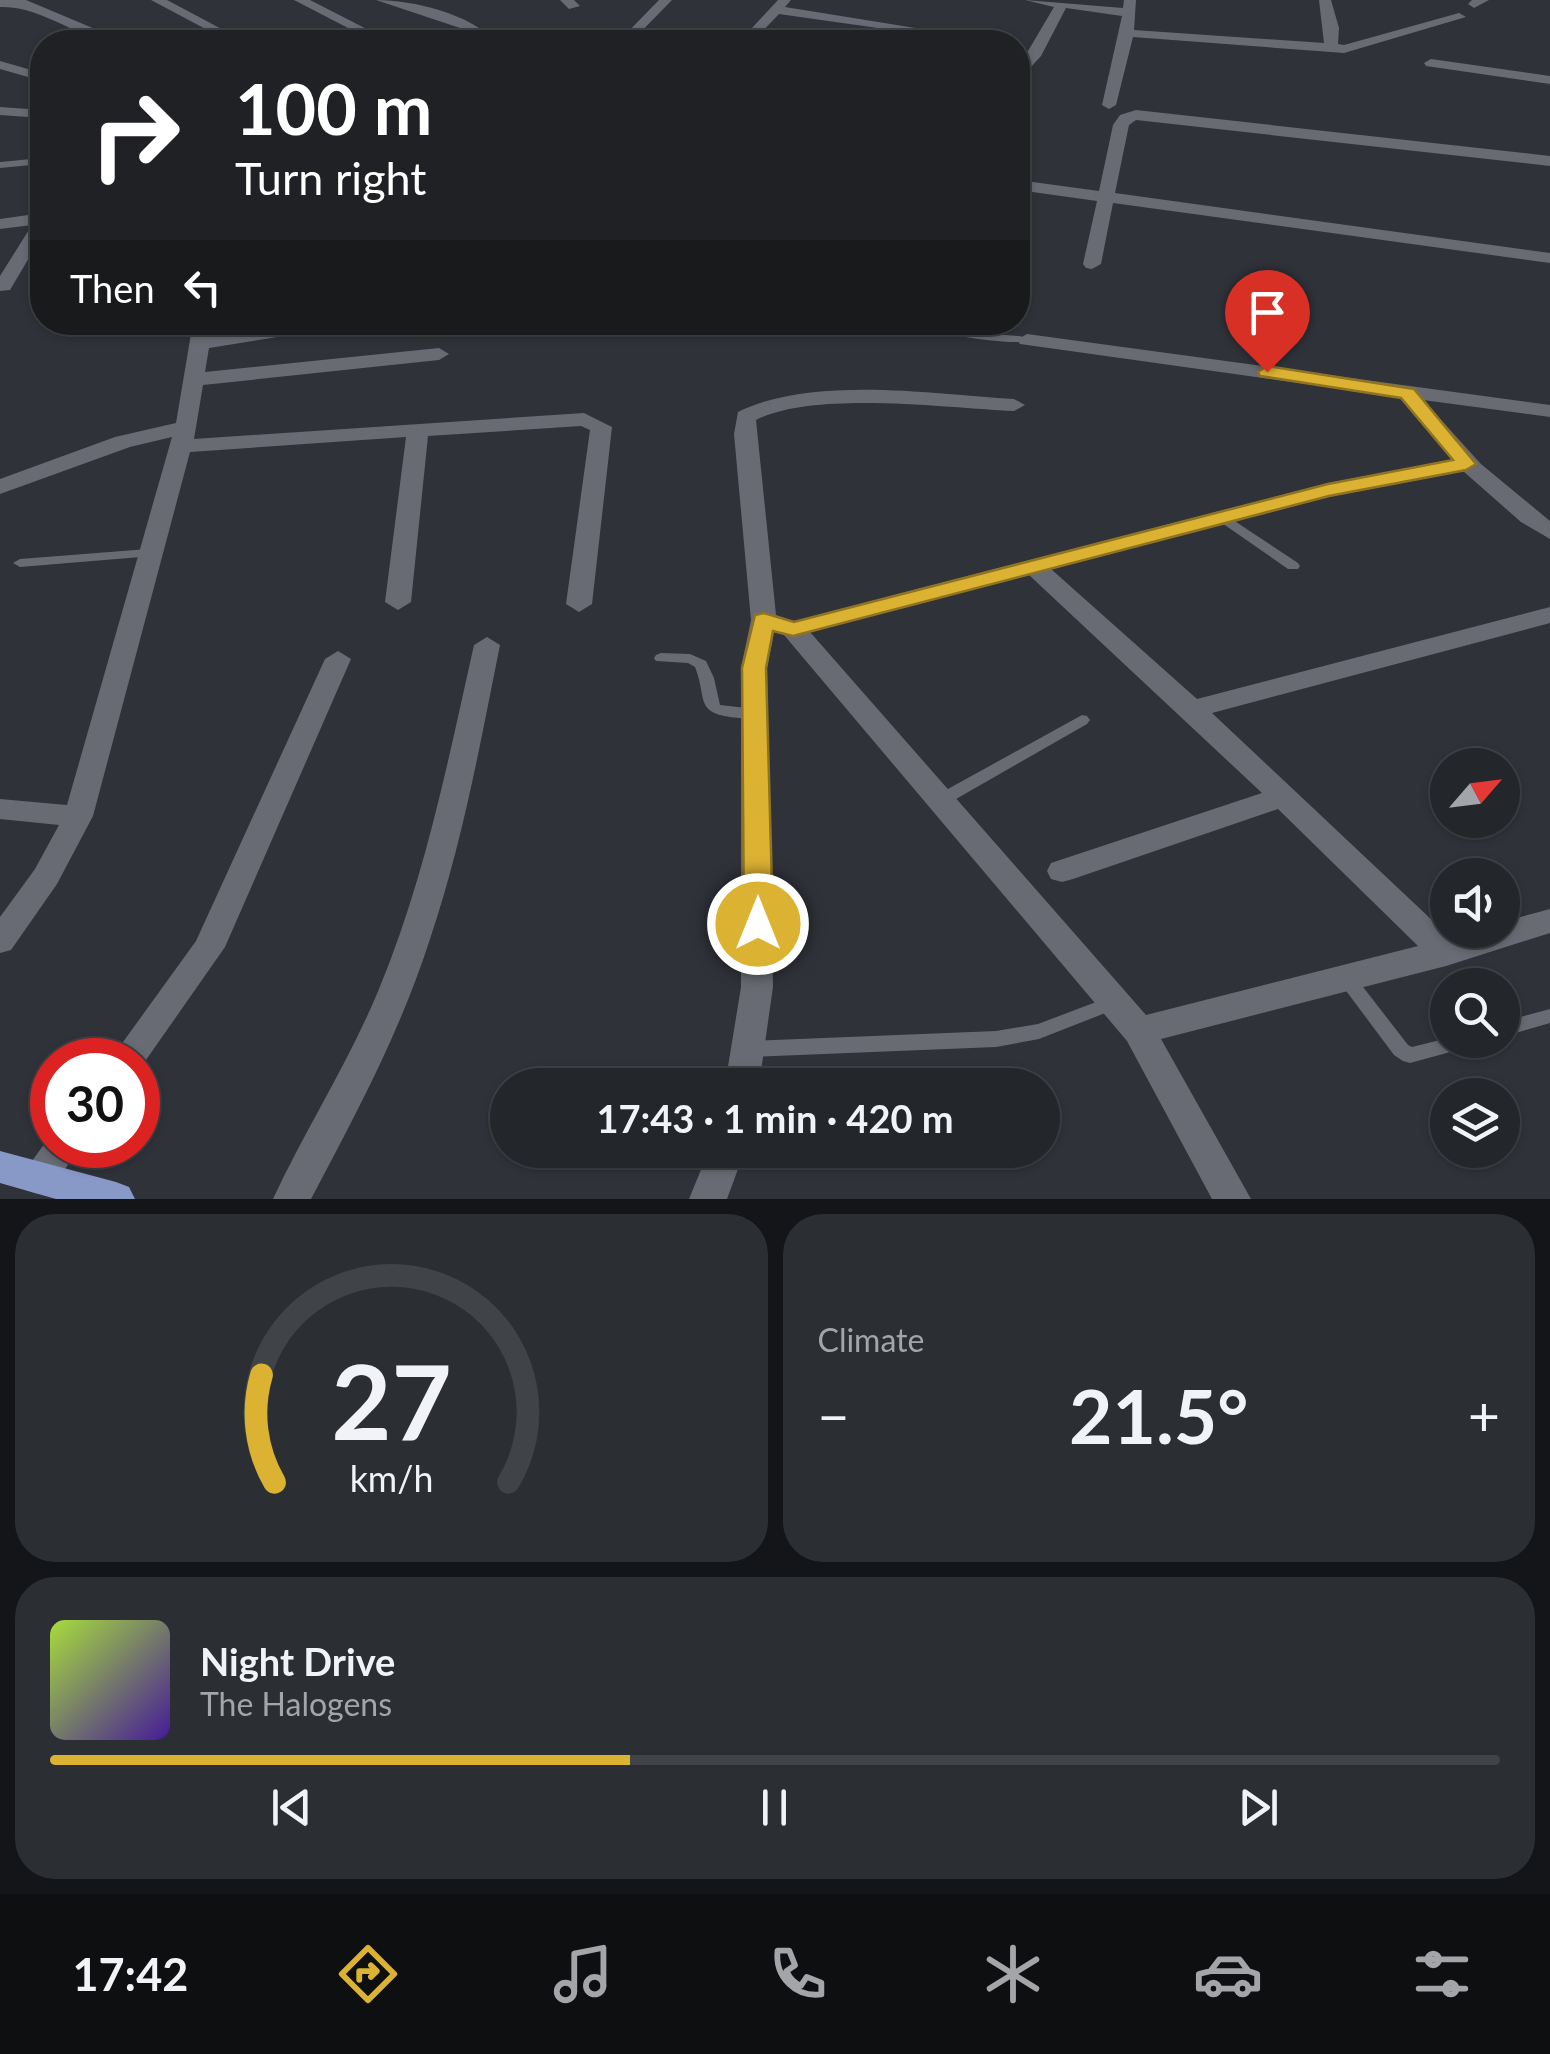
<!DOCTYPE html>
<html lang="en">
<head>
<meta charset="utf-8">
<style>
  :root { --surface:#23262b; --page:#2b2e33; --text:#f1f3f6; --muted:#a3a5a9; --line:#404347; --accent:#dcb233 }
  body { margin:0; font-family:Lato,sans-serif; background:var(--page); color:var(--text); height:100vh; display:flex; flex-direction:column; font-size:38px; white-space:nowrap }
  * { box-sizing:border-box; margin:0 }
  p { font-size:32px; color:var(--muted) }
  .icon { flex:none; width:55px; height:55px; fill:none; stroke:currentColor; stroke-width:2; stroke-linecap:round; stroke-linejoin:round }
  .map { position:relative; height:1199px; overflow:hidden }
  .side { display:flex; flex-direction:column; gap:15px; padding:15px; background:#131518; flex:1 }
  .side>* { flex:none }
  .guide { position:absolute; left:30px; top:30px; width:1000px; height:305px; border-radius:40px; box-shadow:0 2px 8px #0004,0 0 0 2px var(--line); background:#202124; color:#fff; overflow:hidden }
  .needle { width:65px; rotate:62deg }
  .fabs { position:absolute; left:1430px; top:748px; display:grid; gap:20px }
  .fabs a { display:grid; place-items:center; width:90px; height:90px; border-radius:50%; background:var(--surface); box-shadow:0 2px 8px #0004,0 0 0 2px var(--line); font-size:50px }
  .speed { position:absolute; left:30px; top:1038px; display:flex; gap:20px; font-size:50px; font-weight:700; text-align:center }
  .speed>* { display:grid; place-content:center; width:130px; height:130px; border-radius:50%; background:var(--surface); box-shadow:0 2px 8px #0004,0 0 0 2px var(--line); line-height:1 }
  .speed .limit { border:15px solid #d22; background:#fff; color:#111 }
  .pin { position:absolute; display:grid; place-items:center; width:85px; height:85px; color:#fff; margin:-102px -42px; border-radius:50% 50% 50% 0; rotate:-45deg; box-shadow:0 0 10px #0007 }
  .pin .icon { rotate:45deg }
  .me { position:absolute; width:110px; margin:-55px; rotate:0deg; stroke-linejoin:round; filter:drop-shadow(0 0 8px #0008) }
  .turn { display:flex; align-items:center; gap:35px; height:210px; padding:0 40px; font-size:45px }
  .turn .icon { width:130px; height:130px; stroke-width:2.5 }
  .turn b { display:block; font-size:70px; line-height:85px }
  .then { display:flex; align-items:center; height:95px; padding:0 40px; background:#0003; gap:20px; font-size:38px }
  .big { font-size:75px; font-weight:700; line-height:1.1 }
  .side .card { flex:1; display:flex; flex-direction:column; justify-content:center; gap:15px; min-width:0; padding:0 35px; border-radius:40px; background:var(--page) }
  .side .dial { align-items:center; gap:0 }
  .dial svg { height:260px; overflow:visible; fill:none; stroke:var(--line); stroke-width:7; stroke-linecap:round; text-anchor:middle }
  .dial text { fill:var(--text); stroke:none }
  .song { display:flex; align-items:center; gap:30px }
  .cover { width:120px; height:120px; border-radius:15px; background:linear-gradient(135deg,hsl(80 70% 55%),hsl(260 70% 35%)) }
  .played { height:10px; border-radius:5px; background:linear-gradient(90deg,var(--accent) 40%,var(--line) 40%) }
  .keys { display:flex; justify-content:space-around; direction:ltr }
  .heat { display:flex; justify-content:space-between; align-items:center; font-size:55px; direction:ltr }
  .side .tiles { flex:1; display:grid; gap:15px; grid-template-columns:1fr 1fr }
  .card:last-child { grid-column:span 2 }
  .trip { position:absolute; left:490px; top:1068px; width:570px; height:100px; border-radius:50px; background:var(--surface); box-shadow:0 2px 8px #0004,0 0 0 2px var(--line); font-weight:700; line-height:100px; text-align:center }
  .tabs { display:flex; height:160px; justify-content:space-around; align-items:center; background:#0e0f11; color:var(--muted) }
  .tabs .icon { width:70px; height:70px }
  .tabs .on { color:var(--accent) }
  .tabs b { font-size:45px; color:var(--text) }
  .map>svg:first-child { display:block }
  .lines { fill:none; stroke-linecap:round; stroke-linejoin:round }
  .lane { fill:#686b74; fill-rule:evenodd }
  .street { fill:#686b74; fill-rule:evenodd }
  .primary { fill:#8898c7; fill-rule:evenodd }
  .route { fill:#dcb233; stroke:#8f7421; stroke-width:2.5 }
</style>
</head>
<body>
<div class="map">
<svg width="1550" height="1199" viewBox="0 0 1550 1199">
  <rect width="100%" height="100%" fill="#2f3239"/>
  <g class="lines">
    <g class="lane">
      <path d="M 42,158 L 42,164 L 0,168 L 0,162 Z"/>
      <path d="M 902,322 C 933,322 962,330 992,334 C 1006,336 1021,334 1032,340 C 1014,348 923,331 902,322 Z"/>
      <path d="M 1224,514 L 1298,563 L 1300,566 L 1298,569 L 1288,569 L 1219,521 L 1218,518 Z"/>
      <path d="M 148,549 L 153,550 L 155,553 L 153,556 L 20,567 L 13,563 L 20,559 Z"/>
      <path d="M 661,653 L 690,654 L 706,661 L 714,678 L 720,705 L 755,709 L 763,714 C 754,720 749,719 739,718 C 693,714 708,700 695,667 L 688,663 L 656,661 L 654,658 L 656,655 Z"/>
      <path d="M 1082,715 L 1087,716 L 1090,720 L 1087,724 L 949,803 L 937,803 L 935,799 L 937,795 Z"/>
      <path d="M 1347,972 L 1353,974 L 1408,1045 L 1412,1047 L 1448,1038 L 1448,1040 L 1478,1040 L 1476,1045 L 1410,1063 L 1403,1061 L 1394,1055 L 1341,984 L 1338,979 L 1341,974 Z"/>
      <path d="M 1112,996 L 1118,998 L 1121,1003 L 1118,1008 L 1039,1039 L 996,1047 L 750,1057 L 743,1054 L 741,1049 L 743,1044 L 750,1041 L 996,1031 L 1038,1024 Z"/>
      <path d="M 1550,1009 L 1550,1023 L 1502,1037 L 1502,1022 Z"/>
    </g>
    <g class="street">
      <path d="M 0,0 L 26,0 L 126,42 C 82,45 45,5 0,7 Z"/>
      <path d="M 151,0 L 167,0 L 246,42 L 230,42 Z"/>
      <path d="M 294,0 L 310,0 L 392,42 L 375,42 Z"/>
      <path d="M 376,0 C 413,0 471,14 496,42 L 482,42 L 469,31 Z"/>
      <path d="M 560,0 L 574,0 L 580,6 L 569,9 Z"/>
      <path d="M 659,0 L 672,0 L 631,42 L 618,42 Z"/>
      <path d="M 778,0 L 791,0 L 785,7 L 934,31 L 927,35 L 779,14 L 752,42 L 739,42 Z"/>
      <path d="M 1025,0 L 1123,8 L 1124,0 L 1136,0 L 1134,30 L 1324,43 L 1319,0 L 1331,0 L 1339,28 L 1338,44 L 1344,45 L 1459,13 L 1466,17 L 1344,53 L 1133,37 L 1116,105 L 1109,109 L 1102,105 L 1122,16 L 1066,8 L 1041,56 L 1018,81 L 1018,68 L 1054,7 Z"/>
      <path d="M 1472,0 L 1489,0 L 1474,8 L 1468,4 Z"/>
      <path d="M 1431,59 L 1550,76 L 1550,84 L 1426,66 L 1424,63 Z"/>
      <path d="M 0,61 L 42,73 L 42,81 L 0,69 Z"/>
      <path d="M 0,107 L 42,110 L 42,118 L 0,115 Z"/>
      <path d="M 1136,110 L 1550,156 L 1550,166 L 1136,120 L 1129,125 L 1115,193 L 1550,253 L 1550,263 L 1113,203 L 1101,264 L 1092,269 L 1086,268 L 1083,264 L 1097,201 L 1018,190 L 1018,180 L 1099,191 L 1113,125 L 1120,115 Z"/>
      <path d="M 42,213 L 42,236 L 10,290 L 0,291 L 0,276 L 32,225 L 0,229 L 0,219 Z"/>
      <path d="M 193,322 L 213,322 L 210,336 L 294,322 L 342,322 L 333,328 L 209,348 L 205,372 L 439,348 L 449,354 L 439,360 L 203,385 L 194,439 L 584,413 L 612,427 L 592,604 L 579,612 L 566,604 L 590,430 L 581,426 L 428,436 L 411,602 L 398,610 L 385,602 L 406,437 L 190,452 L 93,816 L 57,884 L 11,950 L 0,953 L 0,917 L 35,869 L 59,825 L 0,819 L 0,799 L 67,805 L 172,437 L 130,447 L 0,494 L 0,479 L 115,437 L 176,423 Z"/>
      <path d="M 1027,334 L 1550,405 L 1550,417 L 1423,400 L 1481,464 L 1550,521 L 1550,539 L 1521,522 L 1463,471 L 1329,497 L 1051,569 L 1197,699 L 1550,607 L 1550,623 L 1212,713 L 1450,937 L 1475,930 L 1502,930 L 1502,922 L 1550,909 L 1550,933 L 1446,966 L 1161,1039 L 1251,1199 L 1212,1199 L 1127,1041 L 784,635 L 774,632 L 767,668 L 773,987 L 759,1085 L 725,1085 L 741,987 L 741,668 L 751,620 L 734,434 L 738,412 C 812,375 933,394 1014,399 L 1025,405 L 1014,411 C 947,408 814,390 756,420 L 776,615 L 794,621 L 1328,483 L 1452,460 L 1399,397 L 1020,344 L 1017,340 ZM 1029,575 L 1262,793 L 1051,863 L 1047,871 L 1051,879 L 1062,882 L 1073,879 L 1278,809 L 1418,946 L 1146,1015 L 810,632 Z"/>
      <path d="M 487,637 L 500,645 C 480,745 462,845 429,942 C 400,1032 355,1116 311,1199 L 273,1199 C 306,1128 349,1062 379,989 C 425,878 448,761 474,645 Z"/>
      <path d="M 338,651 L 351,659 L 225,947 L 139,1070 L 138,1060 L 110,1060 L 196,941 L 325,659 Z"/>
      <path d="M 52,1133 L 52,1145 L 81,1145 L 51,1190 L 38,1194 L 25,1190 L 20,1178 Z"/>
      <path d="M 709,1150 L 745,1150 L 727,1199 L 689,1199 Z"/>
    </g>
    <path class="primary" d="M 0,1151 L 116,1182 L 129,1187 L 135,1199 L 56,1199 L 0,1183 Z"/>
  </g>
  <path class="route" d="M 1267,366 L 1414,389 L 1476,464 L 1466,470 L 1329,496 L 793,636 L 773,631 L 766,668 L 773,924 L 769,931 L 758,934 L 748,931 L 744,924 L 742,668 L 755,615 L 764,613 L 794,622 L 1328,484 L 1453,460 L 1401,398 L 1260,376 L 1258,372 Z"/>
</svg>
<div class="fabs">
<a><svg class="needle" viewBox="-14 -14 28 28"><path d="M0-13l5 13h-10z" fill="#e53935"/><path d="M0 13l5-13h-10z" fill="#a3a5a9"/></svg></a>
<a><svg class="icon" aria-label="sound" viewBox="0 0 24 24"><path d="M4 9h4l5-4v14l-5-4H4zM17 9q2 3 0 6"/></svg></a>
<a><svg class="icon" aria-label="search" viewBox="0 0 24 24"><circle cx="10" cy="10" r="6"/><path d="M15 15l6 6"/></svg></a>
<a><svg class="icon" aria-label="layers" viewBox="0 0 24 24"><path d="M12 4l9 5-9 5-9-5zM3 14l9 5 9-5"/></svg></a>
</div>
<div class="speed"><div class="limit">30</div></div>
<div class="pin" style="left:1267px;top:372px;background:#d93025"><svg class="icon" aria-label="arrive" viewBox="0 0 24 24"><path d="M6 21V4h12l-3 4 3 4H6"/></svg></div>
<svg class="me" style="left:758px;top:924px" viewBox="-20 -20 40 40"><circle r="17" fill="#dcb233" stroke="#fff" stroke-width="3"/><path d="M0-11L8 9 0 5-8 9z" fill="#fff"/></svg>
<div class="trip">17:43 · 1 min · 420 m</div>
<div class="guide">
<div class="turn"><svg class="icon" aria-label="right" viewBox="0 0 24 24"><path d="M7 20v-9h11M14 6l5 5-5 5"/></svg><div><b>100 m</b>Turn right</div></div>
<div class="then">Then<svg class="icon" aria-label="left" viewBox="0 0 24 24"><path d="M17 20v-9H6M10 6l-5 5 5 5"/></svg></div>
</div>
</div>
<section class="side">
<div class="tiles">
<div class="card dial"><svg viewBox="0 0 100 80">
<path d="M14 69A42 42 0 1 1 86 69"/>
<path d="M14 69A42 42 0 0 1 10 36" stroke="#dcb233"/>
<text x="50" y="56" font-size="32" font-weight="700">27</text>
<text x="50" y="72" font-size="11">km/h</text>
</svg></div>
<div class="card"><p>Climate</p>
<div class="heat"><a>−</a><b class="big">21.5°</b><a>+</a></div>
</div>
<div class="card">
<div class="song"><i class="cover"></i><div><b>Night Drive</b><p>The Halogens</p></div></div>
<div class="played"></div>
<div class="keys"><svg class="icon" aria-label="previous" viewBox="0 0 24 24"><path d="M18 5L8 12l10 7zM5 5v14"/></svg><svg class="icon" aria-label="pause" viewBox="0 0 24 24"><path d="M8 5v14M16 5v14"/></svg><svg class="icon" aria-label="next" viewBox="0 0 24 24"><path d="M6 5l10 7-10 7zM19 5v14"/></svg></div>
</div>
</div>
</section>
<nav class="tabs">
<b>17:42</b>
<svg class="icon on" aria-label="directions" viewBox="0 0 24 24"><path d="M12 3l9 9-9 9-9-9zM9 14v-3h6M13 9l2 2-2 2"/></svg>
<svg class="icon" aria-label="music" viewBox="0 0 24 24"><path d="M9 18V5l10-2v13"/><circle cx="6" cy="18" r="3"/><circle cx="16" cy="16" r="3"/></svg>
<svg class="icon" aria-label="phone" viewBox="0 0 24 24"><path d="M5 4h4l2 5-3 2q2 4 5 5l2-3 5 2v4C11 20 4 13 5 4z"/></svg>
<svg class="icon" aria-label="climate" viewBox="0 0 24 24"><path d="M12 3v18M4 7l16 10M4 17L20 7"/></svg>
<svg class="icon" aria-label="car" viewBox="0 0 24 24"><path d="M5 17H2v-5l4-1 3-4h7l3 4 3 1v5h-3M9 17h6M6 11h13"/><circle cx="7" cy="17" r="2"/><circle cx="17" cy="17" r="2"/></svg>
<svg class="icon" aria-label="filters" viewBox="0 0 24 24"><path d="M4 7h16M4 17h16"/><circle cx="9" cy="7" r="2"/><circle cx="15" cy="17" r="2"/></svg>
</nav>
</body>
</html>
